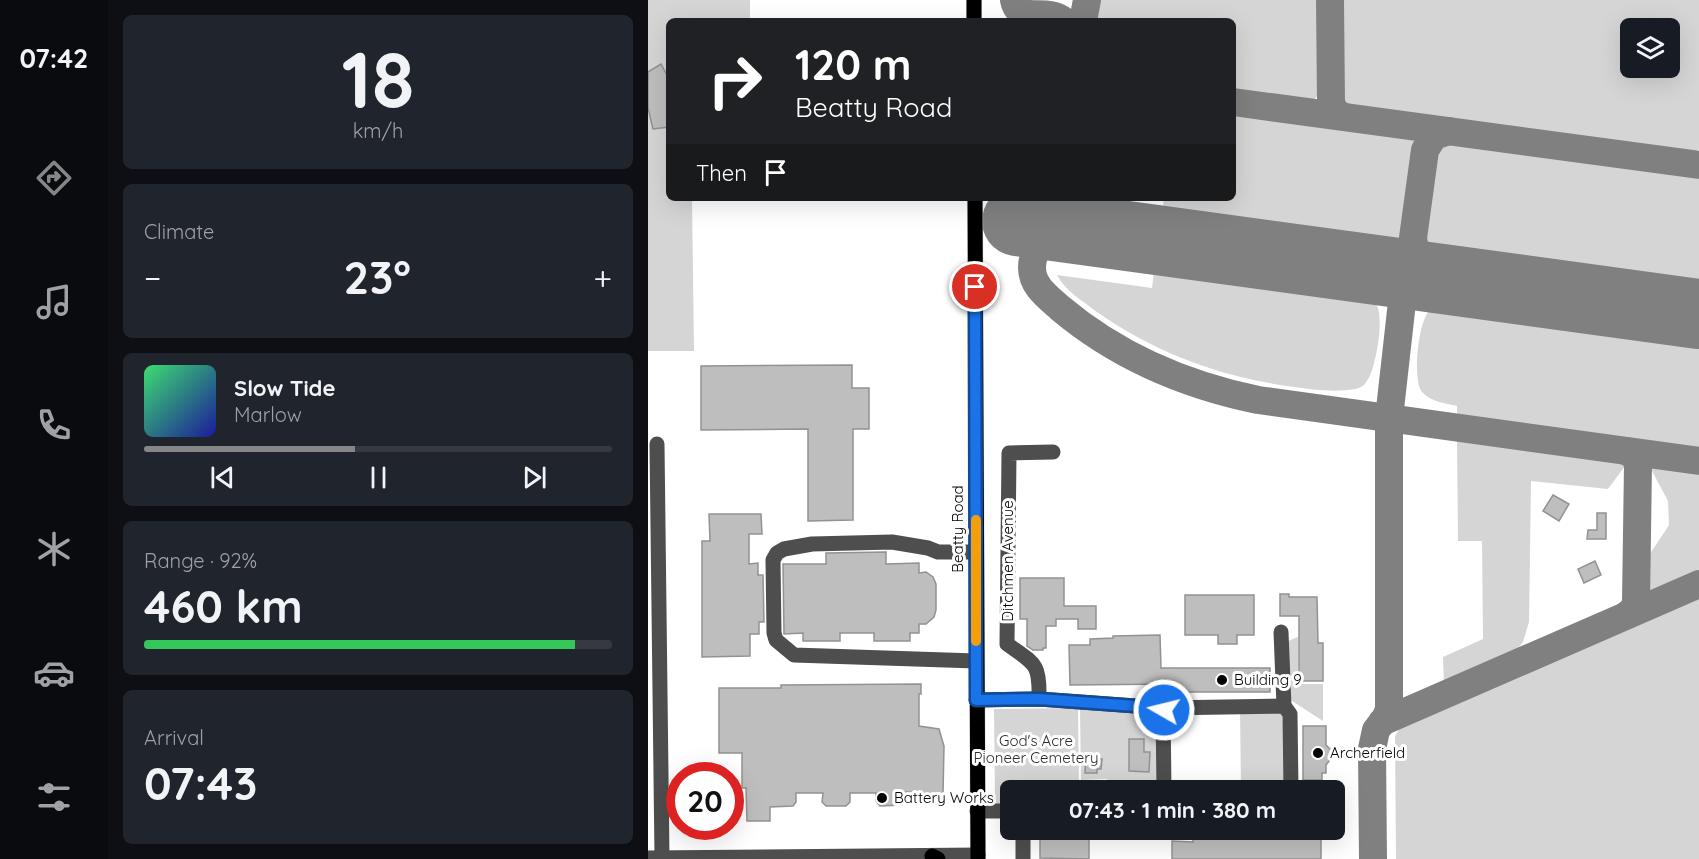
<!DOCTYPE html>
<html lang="en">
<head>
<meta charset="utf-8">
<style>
  :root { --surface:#171b24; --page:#20242c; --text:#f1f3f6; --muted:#9ea1a6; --line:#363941; --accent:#858687 }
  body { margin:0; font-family:Quicksand,sans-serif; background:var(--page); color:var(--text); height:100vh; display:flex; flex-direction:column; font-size:22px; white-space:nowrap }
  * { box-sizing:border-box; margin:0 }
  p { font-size:20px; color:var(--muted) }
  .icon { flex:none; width:33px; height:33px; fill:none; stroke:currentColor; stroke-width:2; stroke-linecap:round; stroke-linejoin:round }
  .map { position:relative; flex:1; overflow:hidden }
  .drawer { display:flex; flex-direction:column; gap:15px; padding:15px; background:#0d0f14; width:540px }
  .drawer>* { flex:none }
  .guide { position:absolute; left:18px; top:18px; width:570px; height:183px; border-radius:9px; box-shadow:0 6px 24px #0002; background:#202124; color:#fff; overflow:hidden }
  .fabs { position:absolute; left:972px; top:18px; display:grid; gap:12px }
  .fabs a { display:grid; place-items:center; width:60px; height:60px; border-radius:9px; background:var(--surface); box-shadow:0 6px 24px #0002; font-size:30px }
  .speed { position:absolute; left:18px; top:762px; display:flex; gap:12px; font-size:30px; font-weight:700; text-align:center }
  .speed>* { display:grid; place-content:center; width:78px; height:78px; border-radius:50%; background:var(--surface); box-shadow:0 6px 24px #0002; line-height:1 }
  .speed .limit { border:9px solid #d22; background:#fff; color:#111 }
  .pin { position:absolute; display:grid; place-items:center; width:51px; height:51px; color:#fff; margin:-26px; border:3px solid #fff; border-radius:50%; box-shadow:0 2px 6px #0007 }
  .me { position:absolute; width:66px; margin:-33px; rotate:278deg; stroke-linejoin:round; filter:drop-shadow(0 0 4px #0008) }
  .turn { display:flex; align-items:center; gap:21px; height:126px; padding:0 30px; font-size:27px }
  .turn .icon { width:78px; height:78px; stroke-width:2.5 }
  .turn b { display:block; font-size:42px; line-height:51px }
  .then { display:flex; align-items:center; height:57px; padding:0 30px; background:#0003; gap:12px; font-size:22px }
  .big { font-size:45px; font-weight:800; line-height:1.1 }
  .drawer .widget { flex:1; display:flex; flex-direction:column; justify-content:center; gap:9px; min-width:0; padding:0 21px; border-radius:9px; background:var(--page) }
  .drawer .dial { align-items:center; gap:0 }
  .dial b { font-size:78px; line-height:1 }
  .song { display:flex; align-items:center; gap:18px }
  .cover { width:72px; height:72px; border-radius:9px; background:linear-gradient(135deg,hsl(140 70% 55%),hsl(240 70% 35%)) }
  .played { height:6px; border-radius:3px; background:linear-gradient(90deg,var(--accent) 45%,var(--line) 45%) }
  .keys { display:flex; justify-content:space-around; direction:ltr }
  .heat { display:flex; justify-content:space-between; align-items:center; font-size:33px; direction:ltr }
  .charge { height:9px; border-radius:4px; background:linear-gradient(90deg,#34c759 92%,var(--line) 0) }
  .trip { position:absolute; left:352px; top:780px; width:345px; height:60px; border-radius:9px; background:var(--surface); box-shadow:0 6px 24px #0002; font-weight:800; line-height:60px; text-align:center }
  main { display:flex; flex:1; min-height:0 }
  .tabs { display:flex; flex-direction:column; width:108px; justify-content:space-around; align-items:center; background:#090b0e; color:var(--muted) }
  .tabs .icon { width:42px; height:42px }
  .tabs .active { color:var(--accent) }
  .tabs b { font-size:27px; color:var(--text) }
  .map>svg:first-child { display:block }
  .green { fill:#d5d5d5; fill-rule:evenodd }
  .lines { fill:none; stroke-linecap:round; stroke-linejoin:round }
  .taxiway { stroke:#808080; stroke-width:28 }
  .runway { stroke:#808080; stroke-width:70 }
  .building { fill:#bebebe; stroke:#929292; stroke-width:1.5 }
  .major-casing { stroke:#dbdbdb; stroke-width:16 }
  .minor { stroke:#4e4e4e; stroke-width:15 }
  .major { stroke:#000; stroke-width:15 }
  .route-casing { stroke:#114b97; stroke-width:15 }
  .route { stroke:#1a73e8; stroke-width:10 }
  .slow { stroke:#f59e0b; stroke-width:10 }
  .poi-dot { fill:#000; stroke:#fff; stroke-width:2 }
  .labels { text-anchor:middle; stroke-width:6; stroke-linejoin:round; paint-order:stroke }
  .street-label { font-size:15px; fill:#000; stroke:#fff }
  .poi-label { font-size:15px; fill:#000; stroke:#fff; text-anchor:start }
  .park-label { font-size:15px; fill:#2c2c2c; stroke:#fff }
</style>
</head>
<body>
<main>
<nav class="tabs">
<b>07:42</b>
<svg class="icon active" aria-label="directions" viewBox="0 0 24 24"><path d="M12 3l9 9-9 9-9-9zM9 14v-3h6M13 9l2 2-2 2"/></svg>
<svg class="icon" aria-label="music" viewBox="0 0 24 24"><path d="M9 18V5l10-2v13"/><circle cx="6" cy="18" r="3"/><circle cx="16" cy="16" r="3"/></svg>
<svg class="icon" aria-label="phone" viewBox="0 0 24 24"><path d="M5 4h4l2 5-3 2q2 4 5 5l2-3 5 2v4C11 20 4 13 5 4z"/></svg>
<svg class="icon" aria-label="climate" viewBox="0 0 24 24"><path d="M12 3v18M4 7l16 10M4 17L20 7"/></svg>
<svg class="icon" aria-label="car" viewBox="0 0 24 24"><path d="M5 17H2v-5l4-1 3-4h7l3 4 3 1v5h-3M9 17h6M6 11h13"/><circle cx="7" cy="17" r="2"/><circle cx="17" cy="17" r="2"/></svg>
<svg class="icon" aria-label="filters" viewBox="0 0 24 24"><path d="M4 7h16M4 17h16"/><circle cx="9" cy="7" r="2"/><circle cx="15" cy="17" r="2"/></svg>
</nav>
<section class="drawer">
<div class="widget dial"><b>18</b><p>km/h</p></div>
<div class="widget"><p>Climate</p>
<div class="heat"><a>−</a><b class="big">23°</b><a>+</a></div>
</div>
<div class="widget">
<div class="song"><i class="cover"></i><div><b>Slow Tide</b><p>Marlow</p></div></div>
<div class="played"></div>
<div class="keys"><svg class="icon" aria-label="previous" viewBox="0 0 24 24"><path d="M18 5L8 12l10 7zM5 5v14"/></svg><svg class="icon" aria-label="pause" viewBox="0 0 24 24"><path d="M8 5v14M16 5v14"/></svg><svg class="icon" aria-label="next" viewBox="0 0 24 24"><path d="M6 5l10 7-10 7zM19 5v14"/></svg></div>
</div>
<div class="widget"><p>Range · 92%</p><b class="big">460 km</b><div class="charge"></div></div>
<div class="widget"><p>Arrival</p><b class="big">07:43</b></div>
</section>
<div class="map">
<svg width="1051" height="859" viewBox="0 0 1051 859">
  <rect width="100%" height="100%" fill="#fff"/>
  <g class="green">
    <path d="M 0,0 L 102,0 L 102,21 L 21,21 L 21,198 L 44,198 L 46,351 L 0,351 Z"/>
    <path d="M 446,0 L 674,0 L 673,91 L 666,100 L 662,102 L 585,93 L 585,21 L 442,21 Z"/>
    <path d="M 690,0 L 1051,0 L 1051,149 L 1045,154 L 1039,155 L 700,110 L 693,105 L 690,88 ZM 982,28 L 1022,28 L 1022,68 L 982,68 Z"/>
    <path d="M 585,109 L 763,134 L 767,140 L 767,149 C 764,170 760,236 747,247 L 514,215 L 516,198 L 585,198 Z"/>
    <path d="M 796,138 L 1051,173 L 1051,289 L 779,252 C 770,241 783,171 786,154 L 789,143 Z"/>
    <path d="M 507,264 L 714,293 C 719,297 726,300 729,306 C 736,319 728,369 719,381 C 716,386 712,388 707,389 C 685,393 661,389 639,386 C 570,376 506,352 449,312 C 435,301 417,291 409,275 L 504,288 Z"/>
    <path d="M 792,304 L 1051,339 L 1051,451 L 820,420 L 809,413 L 809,406 C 797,403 783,402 774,392 C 764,380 770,321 782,310 C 784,309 788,308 791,308 Z"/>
    <path d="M 814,438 L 975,460 L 977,466 L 960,489 L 883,481 L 881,622 L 875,642 L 866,653 L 796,684 L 795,657 L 835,639 L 834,541 L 810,541 L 809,440 Z"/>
    <path d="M 1004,464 L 1051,470 L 1051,573 L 1004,594 L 999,589 L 998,560 L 1021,525 L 1020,501 L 1004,471 Z"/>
    <path d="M 1051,596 L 1051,859 L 748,859 L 747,736 L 755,723 Z"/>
    <path d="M 650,637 L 650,684 L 675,684 L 675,721 L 641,699 L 640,641 Z"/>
    <path d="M 432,707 L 513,712 L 513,790 L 461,790 L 459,779 L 433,780 Z"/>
    <path d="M 430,708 L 431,790 L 363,790 L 363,804 L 347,804 L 346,709 Z"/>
    <path d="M 634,709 L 640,790 L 593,790 L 592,710 Z"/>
  </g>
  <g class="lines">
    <g class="taxiway">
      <path d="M 366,0 C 371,25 398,6 416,21"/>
      <path d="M 682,0 L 683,102 L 686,111 L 694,116"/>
      <path d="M 435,21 L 439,0"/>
      <path d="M 585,102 L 1051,165"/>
      <path d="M 801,131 L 786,136 L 777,150 L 765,238 L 768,256 L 776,268 L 792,277 L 890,292"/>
      <path d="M 421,198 C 420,238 384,234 384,268 C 384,286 400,297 412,308 C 469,356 537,385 610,400 L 1051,461"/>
      <path d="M 450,230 L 416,226 L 407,214 L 397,210 L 385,214 C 378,223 379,231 386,239 C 394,240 403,243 411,239 C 418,236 422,232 429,231 L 524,242"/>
      <path d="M 629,256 L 728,272 L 743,281 L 750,290 L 754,302 L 741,418 L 741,710 L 737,719 L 728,730 L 724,749 L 725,859"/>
      <path d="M 978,451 L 987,456 L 990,465 L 988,602 L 986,609 L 979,615"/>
      <path d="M 734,722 L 1051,584"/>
    </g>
    <path class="runway" d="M 369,221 L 1051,314"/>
  </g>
  <g class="building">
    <path d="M 13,64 L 21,79 L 21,127 L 5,129 L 0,108 L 0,72 Z"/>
    <path d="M 204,365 L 204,388 L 221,388 L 221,429 L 205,429 L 205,520 L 160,521 L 160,429 L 53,430 L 53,366 Z"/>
    <path d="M 905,495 L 921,504 L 911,521 L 895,511 Z"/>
    <path d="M 949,513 L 958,513 L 958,539 L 939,539 L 940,530 L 949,530 Z"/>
    <path d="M 61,514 L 113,514 L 114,534 L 101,534 L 101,564 L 110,563 L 110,575 L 115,575 L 116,622 L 111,622 L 111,634 L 102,634 L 102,656 L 54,657 L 54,541 L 62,541 Z"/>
    <path d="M 238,552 L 238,564 L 271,563 L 271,573 L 278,572 L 285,577 L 288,584 L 288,610 L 286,617 L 278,624 L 271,624 L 271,633 L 262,633 L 262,641 L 226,641 L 226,633 L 192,633 L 192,641 L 155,641 L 155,633 L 136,634 L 135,564 L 178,564 L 178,553 Z"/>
    <path d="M 947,561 L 953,575 L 936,583 L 930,569 Z"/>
    <path d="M 372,578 L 416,578 L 416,606 L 448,606 L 448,629 L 430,629 L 430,619 L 408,619 L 408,626 L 398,626 L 398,648 L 395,648 L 395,650 L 385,650 L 379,646 L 379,619 L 372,619 Z"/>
    <path d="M 632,594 L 641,594 L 641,597 L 669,597 L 670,643 L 675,643 L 675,681 L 651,681 L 651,616 L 632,616 Z"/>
    <path d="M 537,595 L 606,595 L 606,635 L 589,635 L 589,644 L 570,644 L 570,635 L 537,635 Z"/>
    <path d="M 512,635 L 513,668 L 622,668 L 622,692 L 526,692 L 526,684 L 422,685 L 421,645 L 442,645 L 442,639 L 465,638 L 465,636 Z"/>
    <path d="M 273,684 L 273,694 L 271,694 L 271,726 L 291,729 L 296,746 L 295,794 L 293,797 L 285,798 L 281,793 L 257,792 L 254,805 L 232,806 L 228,801 L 228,793 L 202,793 L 202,802 L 198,806 L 178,806 L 174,802 L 175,793 L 148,793 L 148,802 L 145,806 L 122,807 L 122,821 L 99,821 L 98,788 L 94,788 L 94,753 L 71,753 L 71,688 L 133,688 L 133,685 Z"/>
    <path d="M 655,726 L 678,726 L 678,745 L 683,750 L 685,756 L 678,765 L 678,773 L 674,773 L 674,780 L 655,780 Z"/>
    <path d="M 481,739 L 496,739 L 496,752 L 502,752 L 501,772 L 481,771 Z"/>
    <path d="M 438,754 L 449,754 L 449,759 L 454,759 L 453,769 L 449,769 L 449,773 L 437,773 Z"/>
    <path d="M 392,830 L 441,830 L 441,859 L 392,858 Z"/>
    <path d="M 545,830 L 673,830 L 673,859 L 524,859 L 524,841 L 545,842 Z"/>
  </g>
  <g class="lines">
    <defs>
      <g id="major">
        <path d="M 326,0 L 326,21"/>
        <path d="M 327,198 L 330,859"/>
        <path d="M 284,856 L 290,859"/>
      </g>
    </defs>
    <use href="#major" class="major-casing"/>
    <g class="minor">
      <path d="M 9,444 L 14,858"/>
      <path d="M 633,632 L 636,706"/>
      <path d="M 328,661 L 146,655 L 128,640 L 126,633 L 125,560 L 129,553 L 136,549 L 164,544 L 244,542 L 280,548 L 290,552 L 328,552"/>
      <path d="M 391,699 C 392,663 387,664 359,644 L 361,453 L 405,452"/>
      <path d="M 328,700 L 391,699 L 515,708 L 636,706 L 642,714 L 643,790"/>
      <path d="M 515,708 L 516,790"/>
      <path d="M 329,811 L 363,811"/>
      <path d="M 0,858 L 330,855"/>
      <path d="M 375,859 L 375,830"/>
    </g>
    <use href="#major" class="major"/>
  </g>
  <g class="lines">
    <defs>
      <path id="route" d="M 327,287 L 328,700 L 391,699 L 515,708 L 516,710"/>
    </defs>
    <use href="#route" class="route-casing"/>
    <use href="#route" class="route"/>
    <path class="slow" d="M 328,520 L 328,641"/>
  </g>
  <g class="poi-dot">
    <circle cx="574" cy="680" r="6"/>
    <circle cx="670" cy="753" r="6"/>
    <circle cx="234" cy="798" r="6"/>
  </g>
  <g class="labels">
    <g class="street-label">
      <text transform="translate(310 529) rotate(-90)" y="5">Beatty Road</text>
      <text transform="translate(360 561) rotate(-90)" y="5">Ditchmen Avenue</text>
    </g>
    <g class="poi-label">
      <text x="586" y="685">Building 9</text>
      <text x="682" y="758">Archerfield</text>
      <text x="246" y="803">Battery Works</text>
    </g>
    <g class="park-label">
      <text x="388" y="746">God's Acre<tspan x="388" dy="17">Pioneer Cemetery</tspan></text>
    </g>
  </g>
</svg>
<div class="fabs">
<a><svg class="icon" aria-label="layers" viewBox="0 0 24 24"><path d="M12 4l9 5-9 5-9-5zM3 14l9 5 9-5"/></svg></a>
</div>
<div class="speed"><div class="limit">20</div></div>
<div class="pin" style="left:327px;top:287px;background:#d93025"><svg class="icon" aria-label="arrive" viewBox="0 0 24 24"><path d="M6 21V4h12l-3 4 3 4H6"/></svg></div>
<svg class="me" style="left:516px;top:710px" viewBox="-20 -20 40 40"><circle r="17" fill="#1a73e8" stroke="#fff" stroke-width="3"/><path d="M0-11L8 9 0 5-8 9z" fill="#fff"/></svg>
<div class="trip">07:43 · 1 min · 380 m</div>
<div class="guide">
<div class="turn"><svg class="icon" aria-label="right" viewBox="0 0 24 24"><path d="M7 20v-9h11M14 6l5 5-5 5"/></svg><div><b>120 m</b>Beatty Road</div></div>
<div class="then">Then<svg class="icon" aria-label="arrive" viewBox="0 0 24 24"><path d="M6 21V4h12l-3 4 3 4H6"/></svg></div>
</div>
</div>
</main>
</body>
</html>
